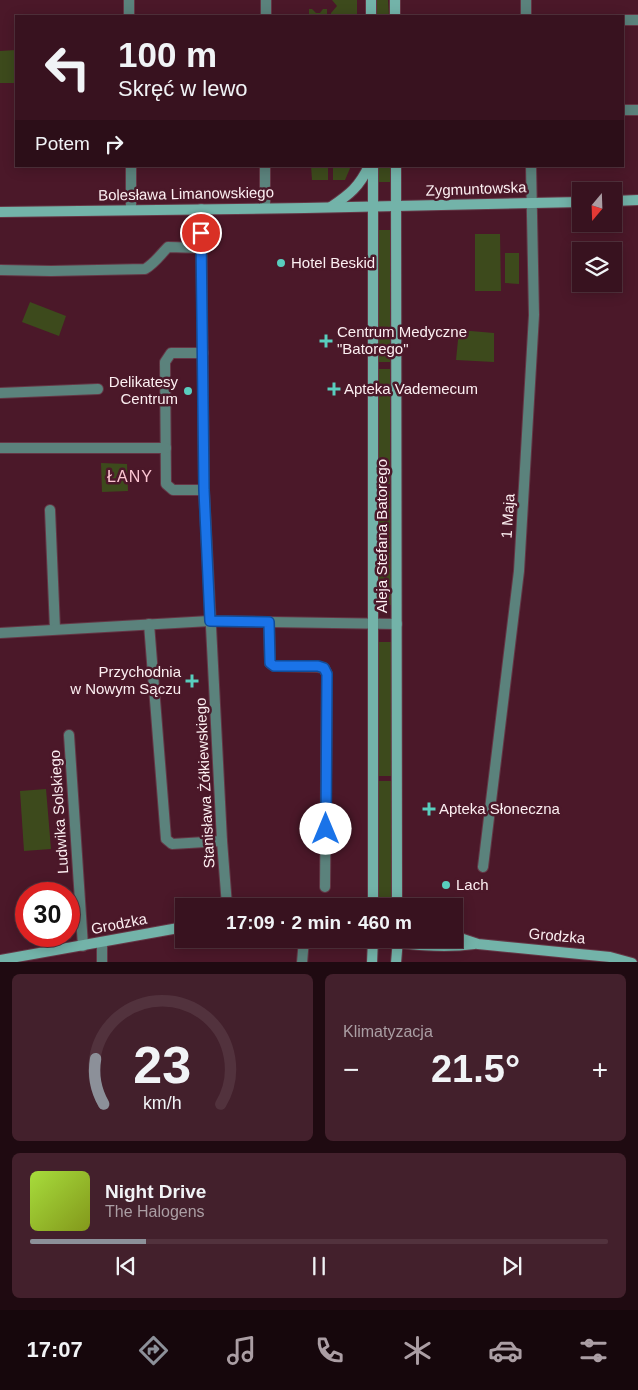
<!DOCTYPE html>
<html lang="pl">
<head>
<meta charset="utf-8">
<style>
  :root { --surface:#38121f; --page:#43202c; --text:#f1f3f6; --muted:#ab9ea4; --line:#52323d; --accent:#8c9099 }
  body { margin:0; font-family:Arial,sans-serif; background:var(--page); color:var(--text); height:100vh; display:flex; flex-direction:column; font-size:19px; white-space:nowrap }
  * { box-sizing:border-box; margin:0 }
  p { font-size:16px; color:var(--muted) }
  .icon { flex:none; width:28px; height:28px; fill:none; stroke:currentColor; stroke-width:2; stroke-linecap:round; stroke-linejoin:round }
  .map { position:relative; height:962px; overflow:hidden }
  .details { display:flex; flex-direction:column; gap:12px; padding:12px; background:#1f0a11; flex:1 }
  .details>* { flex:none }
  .top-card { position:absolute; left:15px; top:15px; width:609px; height:152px; border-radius:0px; box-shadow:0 2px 12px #0003,0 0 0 1px var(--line); background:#38121f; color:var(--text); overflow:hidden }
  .needle { width:32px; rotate:199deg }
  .buttons { position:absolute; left:572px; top:182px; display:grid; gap:10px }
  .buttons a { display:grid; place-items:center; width:50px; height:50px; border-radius:0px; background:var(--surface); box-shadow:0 2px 12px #0003,0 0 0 1px var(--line); font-size:25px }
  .speed { position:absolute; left:15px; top:882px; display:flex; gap:10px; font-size:25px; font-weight:700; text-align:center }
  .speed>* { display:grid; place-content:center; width:65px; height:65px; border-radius:50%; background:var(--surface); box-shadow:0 2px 12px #0003,0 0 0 1px var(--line); line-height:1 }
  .speed .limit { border:8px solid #d22; background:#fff; color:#111 }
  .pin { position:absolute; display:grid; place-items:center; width:42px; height:42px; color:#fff; margin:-21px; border:2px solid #fff; border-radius:50%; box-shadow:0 1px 5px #0007 }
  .me { position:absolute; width:55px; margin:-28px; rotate:0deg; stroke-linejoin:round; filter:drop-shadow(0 0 4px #0008) }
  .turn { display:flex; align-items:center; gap:18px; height:105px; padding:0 20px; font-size:22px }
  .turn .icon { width:65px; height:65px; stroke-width:2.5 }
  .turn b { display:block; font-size:35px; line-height:42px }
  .then { display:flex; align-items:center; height:48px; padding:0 20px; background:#0003; gap:10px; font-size:19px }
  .big { font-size:38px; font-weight:700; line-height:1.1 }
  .details .card { flex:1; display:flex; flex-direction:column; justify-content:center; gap:8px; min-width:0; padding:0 18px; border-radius:8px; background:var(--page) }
  .details .dial { align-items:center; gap:0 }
  .dial svg { height:130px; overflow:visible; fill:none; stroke:var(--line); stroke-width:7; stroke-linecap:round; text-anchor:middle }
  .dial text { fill:var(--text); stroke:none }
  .song { display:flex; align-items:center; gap:15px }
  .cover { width:60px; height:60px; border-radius:8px; background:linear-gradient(135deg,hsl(80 70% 55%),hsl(70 70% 35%)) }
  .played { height:5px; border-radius:2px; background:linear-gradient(90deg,var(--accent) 20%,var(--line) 20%) }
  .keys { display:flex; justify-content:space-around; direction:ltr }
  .heat { display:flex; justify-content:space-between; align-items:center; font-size:28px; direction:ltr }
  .details .tiles { flex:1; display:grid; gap:12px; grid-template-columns:1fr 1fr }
  .card:last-child { grid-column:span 2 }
  .trip { position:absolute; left:175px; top:898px; width:288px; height:50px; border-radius:0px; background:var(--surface); box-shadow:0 2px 12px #0003,0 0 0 1px var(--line); font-weight:700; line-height:50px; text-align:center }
  .tab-bar { display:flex; height:80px; justify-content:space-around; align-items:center; background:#16070c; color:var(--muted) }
  .tab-bar .icon { width:35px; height:35px }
  .tab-bar .active { color:var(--accent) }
  .tab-bar b { font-size:22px; color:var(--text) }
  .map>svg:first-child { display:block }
  .green { fill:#3d4a1c }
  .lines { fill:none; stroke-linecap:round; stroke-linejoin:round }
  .street-casing { stroke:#643645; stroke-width:12 }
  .secondary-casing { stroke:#643645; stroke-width:12 }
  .street { stroke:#5b827c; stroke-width:10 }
  .secondary { stroke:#73b3a9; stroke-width:10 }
  .route-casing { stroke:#114b97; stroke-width:12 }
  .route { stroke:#1a73e8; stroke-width:9 }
  .poi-dot { fill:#59cebe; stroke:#4b1829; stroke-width:2 }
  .labels { text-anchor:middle; stroke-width:5; stroke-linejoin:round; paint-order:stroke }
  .street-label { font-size:15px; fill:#fceef1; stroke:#4b1829 }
  .poi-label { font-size:15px; fill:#fceef1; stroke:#4b1829; text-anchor:start }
  .neighbourhood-label { font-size:16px; letter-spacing:1px; fill:#fcc6d2; stroke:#4b1829 }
</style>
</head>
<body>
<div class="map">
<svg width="638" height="963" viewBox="0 0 638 963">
  <rect width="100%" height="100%" fill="#4b1829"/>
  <g class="green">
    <path d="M 332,0 L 357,0 L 357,16 L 331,16 L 331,13 L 337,6 Z"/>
    <path d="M 377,0 L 388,0 L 389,16 L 377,16 Z"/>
    <path d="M 309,9 L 312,9 L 316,13 L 320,13 L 323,9 L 327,9 L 327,16 L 309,16 Z"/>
    <path d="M 16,50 L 16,83 L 0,83 L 0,51 Z"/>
    <path d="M 311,166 L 328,166 L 328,180 L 312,180 Z"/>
    <path d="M 333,166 L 351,166 L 345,180 L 333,180 Z"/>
    <rect x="379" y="166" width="11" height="16"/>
    <rect x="379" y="230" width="11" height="132"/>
    <path d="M 475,234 L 500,234 L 501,291 L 475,291 Z"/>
    <path d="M 505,253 L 519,253 L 519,284 L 505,283 Z"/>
    <path d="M 30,302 L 66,316 L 59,336 L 22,322 Z"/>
    <path d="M 459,330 L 494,333 L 494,362 L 456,360 Z"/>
    <rect x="379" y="369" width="11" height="115"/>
    <path d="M 101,463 L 127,464 L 128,491 L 102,492 Z"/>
    <path d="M 379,491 L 390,491 L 391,605 L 379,604 Z"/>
    <rect x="379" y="642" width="12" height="134"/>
    <rect x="379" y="781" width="12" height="125"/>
    <path d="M 46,789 L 51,849 L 24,851 L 20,791 Z"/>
  </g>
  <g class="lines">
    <defs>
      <g id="street">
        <path d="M 129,0 L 129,16"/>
        <path d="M 526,0 L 526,16"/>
        <path d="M 266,16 L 266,0"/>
        <path d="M 622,20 L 638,20"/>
        <path d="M 622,110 L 638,110"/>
        <path d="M 131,166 L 131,209"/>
        <path d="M 265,208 L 265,166"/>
        <path d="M 201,209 L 204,490 L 222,841 L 227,906"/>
        <path d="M 0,270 L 51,271 L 145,269 C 155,263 160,255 168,247 L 201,248"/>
        <path d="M 203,353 L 171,353 L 165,362 L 166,484 L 173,490 L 204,490"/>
        <path d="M 0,393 L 98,389"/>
        <path d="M 0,448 L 166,448"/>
        <path d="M 50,510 L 55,629"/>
        <path d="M 269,622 L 270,663 L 274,666 L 318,667 L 324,668 L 327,674 L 325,887"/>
        <path d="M 149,624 L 166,839 L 172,844 L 222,841"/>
        <path d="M 0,633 L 210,621 L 397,624"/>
        <path d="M 69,735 L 83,946"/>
        <path d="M 483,867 L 519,571 L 534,315 L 531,166"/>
        <path d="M 102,942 L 102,963"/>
        <path d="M 302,963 L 304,939"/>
      </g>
      <g id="secondary">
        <path d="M 371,0 L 371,16"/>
        <path d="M 395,0 L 395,16"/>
        <path d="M 396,166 L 397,906"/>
        <path d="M 614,201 L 638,200"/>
        <path d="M 331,207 C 350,194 359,187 369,166"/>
        <path d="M 0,212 L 305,208 L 581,202"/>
        <path d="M 373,906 L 373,166"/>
        <path d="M 454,936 L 478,944 L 610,957 L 632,963"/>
        <path d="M 373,939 C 407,944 440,949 474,944"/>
        <path d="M 0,960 L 184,927"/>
        <path d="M 372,963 L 373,939"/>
        <path d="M 396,963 L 398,939"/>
      </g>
    </defs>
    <use href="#street" class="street-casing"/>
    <use href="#secondary" class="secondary-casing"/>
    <use href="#street" class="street"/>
    <use href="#secondary" class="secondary"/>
  </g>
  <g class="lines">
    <defs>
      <path id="route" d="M 201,233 L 204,490 L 210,621 L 269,622 L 270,663 L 274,666 L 318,666 L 324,668 L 327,674 L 326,829"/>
    </defs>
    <use href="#route" class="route-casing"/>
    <use href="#route" class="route"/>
  </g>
  <g class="poi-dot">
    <circle cx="281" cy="263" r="5"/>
    <path d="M323.5 333.5h5v5h5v5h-5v5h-5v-5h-5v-5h5z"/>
    <path d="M331.5 381.5h5v5h5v5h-5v5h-5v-5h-5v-5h5z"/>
    <circle cx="188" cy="391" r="5"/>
    <path d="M189.5 673.5h5v5h5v5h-5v5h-5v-5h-5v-5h5z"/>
    <path d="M426.5 801.5h5v5h5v5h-5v5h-5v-5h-5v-5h5z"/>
    <circle cx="446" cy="885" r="5"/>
  </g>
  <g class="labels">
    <g class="street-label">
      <text transform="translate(476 189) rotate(-2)" y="5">Zygmuntowska</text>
      <text transform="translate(186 194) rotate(-1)" y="5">Bolesława Limanowskiego</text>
      <text transform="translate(508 516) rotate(-86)" y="5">1 Maja</text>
      <text transform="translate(382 536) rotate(-90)" y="5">Aleja Stefana Batorego</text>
      <text transform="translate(205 783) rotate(-93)" y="5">Stanisława Żółkiewskiego</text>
      <text transform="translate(59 812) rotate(-94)" y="5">Ludwika Solskiego</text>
      <text transform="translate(119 924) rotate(-11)" y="5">Grodzka</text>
      <text transform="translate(557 936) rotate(5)" y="5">Grodzka</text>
    </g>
    <g class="poi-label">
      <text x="291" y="268">Hotel Beskid</text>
      <text x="337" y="337">Centrum Medyczne<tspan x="337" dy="17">"Batorego"</tspan></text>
      <text x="178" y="387" text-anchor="end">Delikatesy<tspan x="178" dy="17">Centrum</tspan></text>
      <text x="344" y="394">Apteka Vademecum</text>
      <text x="181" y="677" text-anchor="end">Przychodnia<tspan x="181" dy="17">w Nowym Sączu</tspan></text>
      <text x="439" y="814">Apteka Słoneczna</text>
      <text x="456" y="890">Lach</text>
    </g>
    <g class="neighbourhood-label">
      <text x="130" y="482">ŁANY</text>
    </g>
  </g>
</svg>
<div class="buttons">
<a><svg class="needle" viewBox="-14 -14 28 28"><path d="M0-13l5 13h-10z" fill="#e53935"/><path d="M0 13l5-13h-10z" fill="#ab9ea4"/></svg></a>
<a><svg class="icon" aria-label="layers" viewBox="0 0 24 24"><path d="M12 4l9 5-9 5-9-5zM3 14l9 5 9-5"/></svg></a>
</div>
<div class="speed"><div class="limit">30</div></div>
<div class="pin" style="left:201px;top:233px;background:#d93025"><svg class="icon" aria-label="arrive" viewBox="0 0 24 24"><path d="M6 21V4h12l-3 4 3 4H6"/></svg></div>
<svg class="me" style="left:326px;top:829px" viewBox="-20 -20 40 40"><circle r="19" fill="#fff"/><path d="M0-13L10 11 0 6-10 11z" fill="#1a73e8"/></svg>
<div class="trip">17:09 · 2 min · 460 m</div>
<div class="top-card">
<div class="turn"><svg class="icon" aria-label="left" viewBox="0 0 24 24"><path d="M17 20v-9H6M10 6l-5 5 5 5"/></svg><div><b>100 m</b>Skręć w lewo</div></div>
<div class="then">Potem<svg class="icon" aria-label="right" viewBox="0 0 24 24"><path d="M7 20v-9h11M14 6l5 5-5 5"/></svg></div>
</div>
</div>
<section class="details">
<div class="tiles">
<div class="card dial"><svg viewBox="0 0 100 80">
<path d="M14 69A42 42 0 1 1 86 69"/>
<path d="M14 69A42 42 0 0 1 9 41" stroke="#8c9099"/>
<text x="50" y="56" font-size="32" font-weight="700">23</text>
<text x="50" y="72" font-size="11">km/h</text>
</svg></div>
<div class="card"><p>Klimatyzacja</p>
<div class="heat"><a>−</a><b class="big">21.5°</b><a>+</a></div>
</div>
<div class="card">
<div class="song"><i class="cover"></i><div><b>Night Drive</b><p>The Halogens</p></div></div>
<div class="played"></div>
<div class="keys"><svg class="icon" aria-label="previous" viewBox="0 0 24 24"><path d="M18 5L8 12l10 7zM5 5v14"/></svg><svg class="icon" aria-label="pause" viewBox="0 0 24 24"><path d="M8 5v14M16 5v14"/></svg><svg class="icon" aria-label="next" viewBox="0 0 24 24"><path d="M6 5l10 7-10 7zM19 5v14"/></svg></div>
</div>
</div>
</section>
<nav class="tab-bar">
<b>17:07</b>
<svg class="icon active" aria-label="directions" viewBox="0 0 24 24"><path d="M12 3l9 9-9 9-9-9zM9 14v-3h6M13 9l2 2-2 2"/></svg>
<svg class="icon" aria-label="music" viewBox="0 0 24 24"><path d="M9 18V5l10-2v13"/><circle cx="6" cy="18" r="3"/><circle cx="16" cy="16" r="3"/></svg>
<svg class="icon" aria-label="phone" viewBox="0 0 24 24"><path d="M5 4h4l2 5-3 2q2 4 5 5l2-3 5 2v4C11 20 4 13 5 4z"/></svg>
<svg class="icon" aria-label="climate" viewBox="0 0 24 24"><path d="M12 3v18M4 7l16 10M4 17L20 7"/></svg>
<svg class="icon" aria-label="car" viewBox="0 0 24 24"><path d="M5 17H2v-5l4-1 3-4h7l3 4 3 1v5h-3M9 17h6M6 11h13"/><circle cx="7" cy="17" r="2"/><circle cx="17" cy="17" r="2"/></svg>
<svg class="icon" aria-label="filters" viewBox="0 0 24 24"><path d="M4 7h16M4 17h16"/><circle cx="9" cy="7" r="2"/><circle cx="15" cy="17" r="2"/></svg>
</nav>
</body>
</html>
